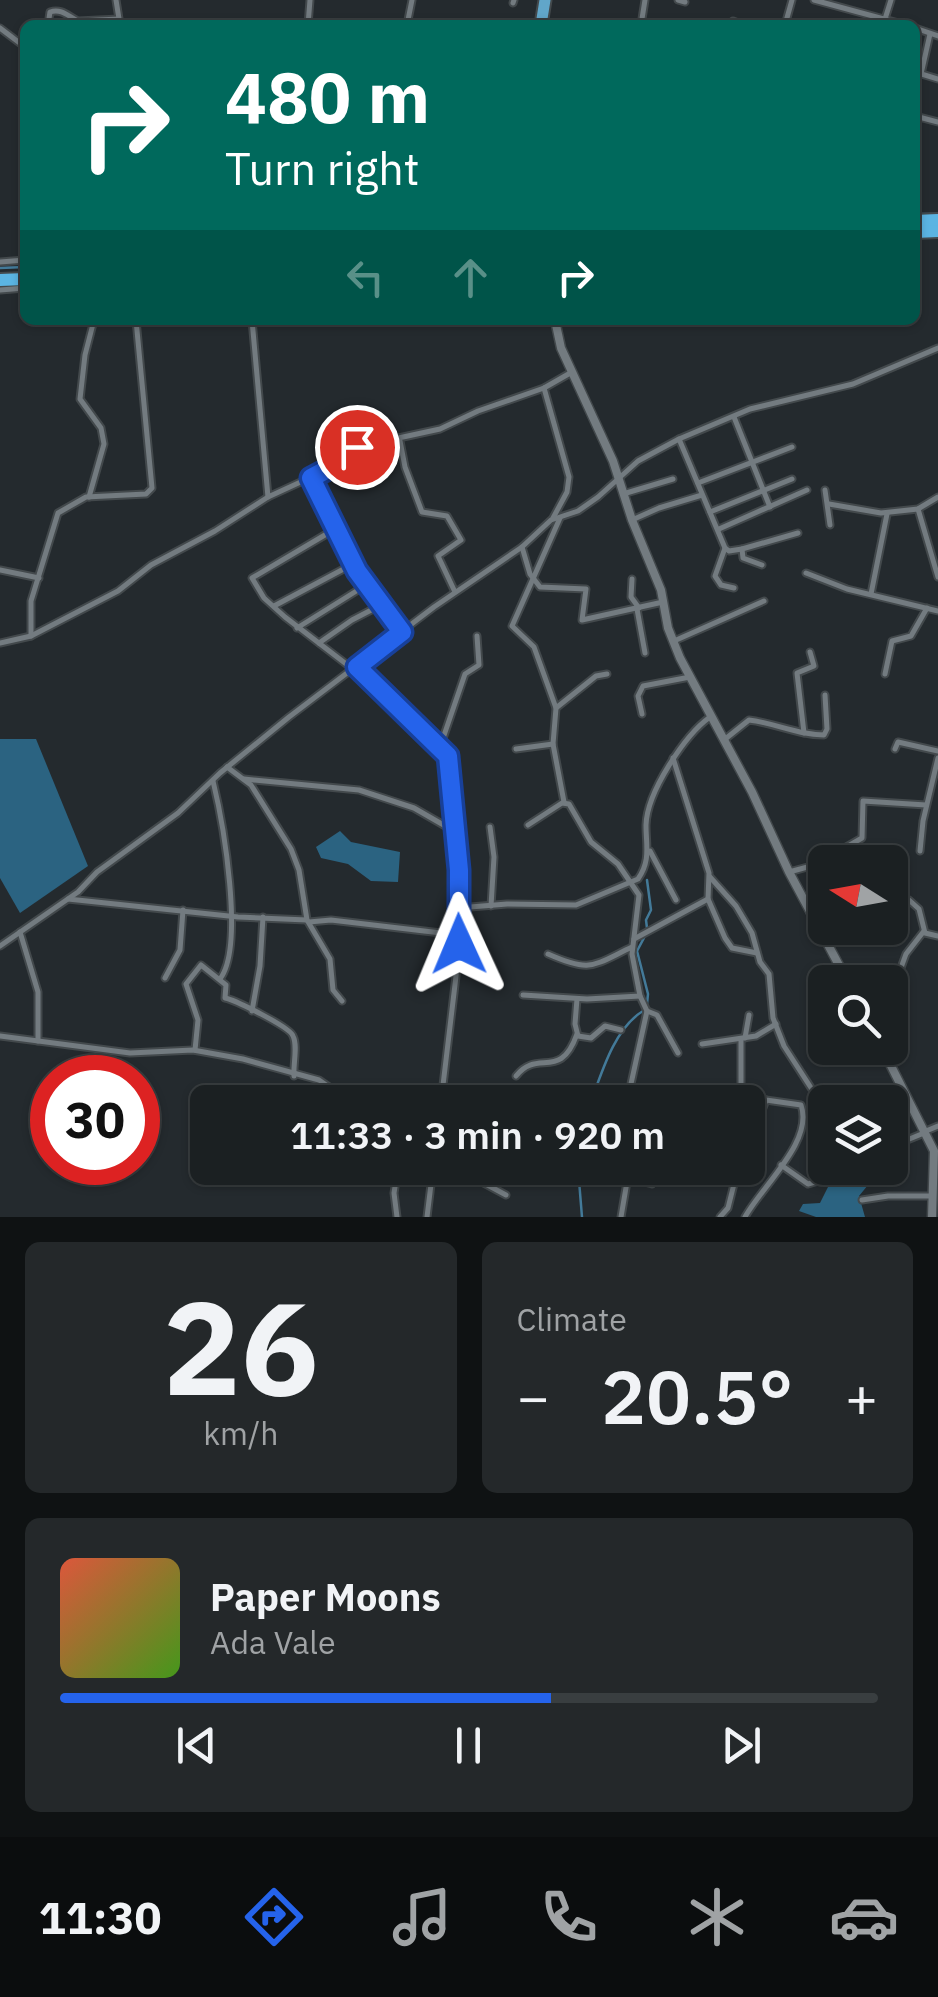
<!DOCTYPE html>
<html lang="en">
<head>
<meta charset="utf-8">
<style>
  :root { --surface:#1b2022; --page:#24282a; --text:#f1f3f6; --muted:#a0a3a5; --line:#393e40; --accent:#2563eb }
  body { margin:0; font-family:"IBM Plex Sans",sans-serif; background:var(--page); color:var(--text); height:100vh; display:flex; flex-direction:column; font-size:38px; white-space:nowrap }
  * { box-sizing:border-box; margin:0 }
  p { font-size:32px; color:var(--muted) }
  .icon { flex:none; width:55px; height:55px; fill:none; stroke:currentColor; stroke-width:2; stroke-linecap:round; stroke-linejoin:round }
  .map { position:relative; height:1217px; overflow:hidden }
  .drawer { display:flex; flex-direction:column; gap:25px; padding:25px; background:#0f1213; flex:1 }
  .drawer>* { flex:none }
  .guide { position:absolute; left:20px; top:20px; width:900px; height:305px; border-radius:15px; box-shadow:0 2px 8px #0004,0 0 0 2px var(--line); background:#00695c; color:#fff; overflow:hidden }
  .needle { width:65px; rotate:281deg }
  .tools { position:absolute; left:808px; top:845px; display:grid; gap:20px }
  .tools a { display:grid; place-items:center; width:100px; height:100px; border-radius:15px; background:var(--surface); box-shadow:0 2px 8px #0004,0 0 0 2px var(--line); font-size:50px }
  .speed { position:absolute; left:30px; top:1055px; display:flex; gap:20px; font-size:50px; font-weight:700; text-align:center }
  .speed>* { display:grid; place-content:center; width:130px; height:130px; border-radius:50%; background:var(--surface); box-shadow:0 2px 8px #0004,0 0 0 2px var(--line); line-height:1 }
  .speed .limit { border:15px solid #d22; background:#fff; color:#111 }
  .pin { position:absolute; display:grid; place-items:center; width:85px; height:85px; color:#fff; margin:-42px; border:5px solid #fff; border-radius:50%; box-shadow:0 2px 10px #0007 }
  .me { position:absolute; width:110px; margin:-55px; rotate:359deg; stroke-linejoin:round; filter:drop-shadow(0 0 8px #0008) }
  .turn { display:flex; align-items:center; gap:35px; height:210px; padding:0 40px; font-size:45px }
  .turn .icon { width:130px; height:130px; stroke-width:2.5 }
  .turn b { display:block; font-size:70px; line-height:85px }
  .lanes { display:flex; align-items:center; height:95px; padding:0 40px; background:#0003; justify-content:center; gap:50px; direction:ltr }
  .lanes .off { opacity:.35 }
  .big { font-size:75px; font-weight:600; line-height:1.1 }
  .drawer .card { flex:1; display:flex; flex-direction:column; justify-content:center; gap:15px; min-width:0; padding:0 35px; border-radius:15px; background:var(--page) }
  .drawer .dial { align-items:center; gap:0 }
  .dial b { font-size:130px; line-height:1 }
  .song { display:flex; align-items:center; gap:30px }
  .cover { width:120px; height:120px; border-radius:15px; background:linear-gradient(135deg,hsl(10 70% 55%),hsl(100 70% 35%)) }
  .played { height:10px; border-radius:5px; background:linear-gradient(90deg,var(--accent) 60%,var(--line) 60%) }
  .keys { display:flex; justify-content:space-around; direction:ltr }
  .heat { display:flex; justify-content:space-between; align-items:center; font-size:55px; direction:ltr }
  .drawer .tiles { flex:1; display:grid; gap:25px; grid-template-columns:1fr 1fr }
  .card:last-child { grid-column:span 2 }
  .trip { position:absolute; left:190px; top:1085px; width:575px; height:100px; border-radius:15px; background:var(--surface); box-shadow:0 2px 8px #0004,0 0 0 2px var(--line); font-weight:600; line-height:100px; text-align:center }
  .dock { display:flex; height:160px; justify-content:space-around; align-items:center; background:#0b0d0e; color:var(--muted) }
  .dock .icon { width:70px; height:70px }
  .dock .selected { color:var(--accent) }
  .dock b { font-size:45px; color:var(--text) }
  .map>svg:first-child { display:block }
  .forest { fill:#2b6381 }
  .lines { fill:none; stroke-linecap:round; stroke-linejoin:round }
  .stream { stroke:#437a99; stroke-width:2.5 }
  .minor-casing { stroke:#43494c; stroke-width:9 }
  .tertiary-casing { stroke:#43494c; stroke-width:11 }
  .primary-casing { stroke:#43494c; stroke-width:15 }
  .trunk-casing { stroke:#43494c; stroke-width:16 }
  .minor { stroke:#737b80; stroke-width:5 }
  .tertiary { stroke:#737b80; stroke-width:8 }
  .primary { stroke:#61a6c9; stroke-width:11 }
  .trunk { stroke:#5bb4e2; stroke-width:12 }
  .route-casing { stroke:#184099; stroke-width:25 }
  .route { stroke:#2563eb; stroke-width:18 }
</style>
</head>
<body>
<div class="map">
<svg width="938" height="1217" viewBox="0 0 938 1217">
  <rect width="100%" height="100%" fill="#242a2e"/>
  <g class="forest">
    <path d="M 0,739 L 36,739 L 88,866 L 20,913 L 0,878 Z"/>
    <path d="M 340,831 L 351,842 L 400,852 L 398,882 L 371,881 L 348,864 L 321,858 L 316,847 Z"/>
    <path d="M 853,1168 L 868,1168 L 868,1185 L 859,1196 L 865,1217 L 816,1217 L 799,1211 L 803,1204 L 820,1203 L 831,1181 Z"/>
  </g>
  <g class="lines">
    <g class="stream">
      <path d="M 915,214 L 938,214"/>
      <path d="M 0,268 L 25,267"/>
      <path d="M 647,880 L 651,910 L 646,920 L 647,928"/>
      <path d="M 645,936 L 637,951 L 648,994 L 647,1004"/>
      <path d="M 591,1102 C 602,1071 615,1028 643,1011"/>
      <path d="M 578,1168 L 582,1217"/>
    </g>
    <defs>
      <g id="minor">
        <path d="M 116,0 L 120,25"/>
        <path d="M 678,0 L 685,2"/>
        <path d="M 814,0 L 906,25"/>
        <path d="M 513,3 L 514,0"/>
        <path d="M 885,19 L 891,0"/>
        <path d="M 733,21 L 743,25"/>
        <path d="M 48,25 L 50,12 C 62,8 69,17 78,21 L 119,19"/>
        <path d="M 308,25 L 310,0"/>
        <path d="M 407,25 L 412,0"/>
        <path d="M 641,25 L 645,0"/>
        <path d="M 785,25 L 792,0"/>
        <path d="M 0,28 L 25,47"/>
        <path d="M 915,28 L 938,36"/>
        <path d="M 915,72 L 938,79"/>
        <path d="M 921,74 L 930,34"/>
        <path d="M 915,116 L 938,122"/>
        <path d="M 0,262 L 25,260"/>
        <path d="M 0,290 L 25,288"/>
        <path d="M 252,320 L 268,497"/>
        <path d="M 544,388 L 569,477 L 567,492 L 553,518"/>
        <path d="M 734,417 L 770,507"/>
        <path d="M 679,439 L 725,548 L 729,551 L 742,549"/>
        <path d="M 400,441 L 405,467 L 422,512 L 447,516 L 461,540 L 438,556 L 455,592"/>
        <path d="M 311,478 L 357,571 L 402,632"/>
        <path d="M 698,483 L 792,447"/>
        <path d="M 825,490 L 830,525"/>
        <path d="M 623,494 L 673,479"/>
        <path d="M 89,497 L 104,444 L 101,428 L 80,399 L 85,355 L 94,320"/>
        <path d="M 829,504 L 881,513 L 918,509 L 938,497"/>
        <path d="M 918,509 L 938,577"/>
        <path d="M 710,512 L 792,479"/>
        <path d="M 560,518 L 512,626 L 534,647 L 556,708 L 553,744 L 564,802"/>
        <path d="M 632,520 L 659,508 L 702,495"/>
        <path d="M 335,529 L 252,578 L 264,598 L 285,617 L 354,670"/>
        <path d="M 719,529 L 807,490"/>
        <path d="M 522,547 L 530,574 L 540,587 L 586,589 L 582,620 L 663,602"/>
        <path d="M 725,548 L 715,576 L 721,585 L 734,588"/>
        <path d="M 762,565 L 743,558 L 742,549 L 798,533"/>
        <path d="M 0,570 L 39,578"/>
        <path d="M 806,573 L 847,589 L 938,611"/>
        <path d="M 632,579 L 631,597 L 639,608"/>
        <path d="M 871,594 L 887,514"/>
        <path d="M 274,606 L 353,564"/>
        <path d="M 637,609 L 645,653"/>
        <path d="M 297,628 L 366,585"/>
        <path d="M 31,636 L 31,601 L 58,513 L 86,497 L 146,494 L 152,488 L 136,320"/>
        <path d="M 674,641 L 764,601"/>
        <path d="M 0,643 L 31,636 L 118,591 L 151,565 L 215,531 L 268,497 L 331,468 L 357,447 L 440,429 L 478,411 L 544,388 L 572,372"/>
        <path d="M 319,643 L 352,620 L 379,606"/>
        <path d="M 357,667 L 448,756 L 459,870 L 459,951 L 441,1102"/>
        <path d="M 885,674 L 892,641 L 911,636 L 927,608"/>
        <path d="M 556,708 L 596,676 L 607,674"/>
        <path d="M 642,714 L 638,696 L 643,686 L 690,677"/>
        <path d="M 804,733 L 797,673 L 814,666 L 810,652"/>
        <path d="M 724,740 L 749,720 C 775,723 797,735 824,735 L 827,729 L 825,695"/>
        <path d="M 440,747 L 465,674 L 479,665 L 477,636"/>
        <path d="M 516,749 L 553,744"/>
        <path d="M 895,749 L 898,742 L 938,751"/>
        <path d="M 673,758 L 709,873 L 708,899 L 725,938 L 732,948 L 757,953"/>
        <path d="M 227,767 L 251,785 L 291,849 L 299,870 L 307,920 L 330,959 L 333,990 L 342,1001"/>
        <path d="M 244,779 L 359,790 L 414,808 L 454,831"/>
        <path d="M 213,781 C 223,822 245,946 220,979"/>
        <path d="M 528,825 L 562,803 L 569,804 L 591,842 L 618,864 L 639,895 L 632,954 L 640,996 L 647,1011 L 627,1102"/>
        <path d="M 490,827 L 494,857 L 491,906"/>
        <path d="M 650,851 L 676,900"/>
        <path d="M 920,851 L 923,821 L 938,758"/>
        <path d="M 789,872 L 815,865 L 862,838 L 863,801 L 926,805"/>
        <path d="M 710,877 L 736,906 L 752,933 L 760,962 L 769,974 L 773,1018 L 784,1046 L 815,1094 L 825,1118"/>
        <path d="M 68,899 L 238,917 L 307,920"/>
        <path d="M 890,907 L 909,900 L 919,909 L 925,933 L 938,936"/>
        <path d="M 458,908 L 507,904 L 576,905 L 638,879 C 651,860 646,846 646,825 C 647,792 685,735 710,717"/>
        <path d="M 309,922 L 331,920 L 458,935"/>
        <path d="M 20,932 L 38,992 L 38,1041"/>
        <path d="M 634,939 L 708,899"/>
        <path d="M 829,944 L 861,928"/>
        <path d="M 0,946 L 78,892 L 97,872 L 178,813 L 220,773 L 289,717 L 434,607 L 522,547 L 551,520 L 578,511 L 598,497 L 638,461 L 679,439 L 750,409 L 853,384 L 938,348"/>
        <path d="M 548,954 C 591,973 592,966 632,947"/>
        <path d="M 898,976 L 906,954 L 924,931"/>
        <path d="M 165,978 L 180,950 L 183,910"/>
        <path d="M 523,995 L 587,999 L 640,996"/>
        <path d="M 577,999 L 575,1024 L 578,1036 L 591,1038 L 605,1026 L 621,1030"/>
        <path d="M 252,1011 L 260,966 L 263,917"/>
        <path d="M 647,1011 L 657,1015 L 678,1053"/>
        <path d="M 0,1036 L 130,1053 L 193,1050 L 243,1059 L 319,1080 L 351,1102"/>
        <path d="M 745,1038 L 749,1015"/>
        <path d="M 741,1040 L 741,1092 L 766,1100 L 801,1105 C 814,1141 762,1186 745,1217"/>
        <path d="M 702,1044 L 756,1036 L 776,1024"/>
        <path d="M 195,1050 L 198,1020 L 186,984 L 201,965 L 226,985 L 225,998 C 235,1000 290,1027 293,1036 C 298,1046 293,1064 294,1076"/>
        <path d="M 516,1076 C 538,1048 560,1082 577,1034"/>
        <path d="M 628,1099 L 642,1102"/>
        <path d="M 666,1102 C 681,1091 697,1092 714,1095 L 718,1102"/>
        <path d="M 926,1131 L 938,1126"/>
        <path d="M 748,1146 L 766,1100"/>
        <path d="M 890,1147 L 924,1133"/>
        <path d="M 781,1165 L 808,1184 L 836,1176 L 849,1168"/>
        <path d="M 463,1168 L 481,1168"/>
        <path d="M 607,1168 L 611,1173 L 652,1184 L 661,1168"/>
        <path d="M 469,1170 L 480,1181 L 506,1195"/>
        <path d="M 862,1200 L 888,1196 L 933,1196"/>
        <path d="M 397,1217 L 394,1193 L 398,1168"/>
        <path d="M 427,1217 L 433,1168"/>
        <path d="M 621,1217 L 628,1176"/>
        <path d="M 720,1217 L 728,1208 L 738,1168"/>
      </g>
      <g id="tertiary">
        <path d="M 555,320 L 561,348 L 613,461 L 632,520 L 661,590 L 668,628 L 680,658 L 752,792 L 789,872 L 848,982"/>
        <path d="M 882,1048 L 934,1151 L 932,1217"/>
      </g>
      <path id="primary" d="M 541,25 L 545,0"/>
      <g id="trunk">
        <path d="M 915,221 L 938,220"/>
        <path d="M 915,232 L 938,231"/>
        <path d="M 0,280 L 25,279"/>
      </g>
    </defs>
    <use href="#minor" class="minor-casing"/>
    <use href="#tertiary" class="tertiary-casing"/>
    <use href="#primary" class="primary-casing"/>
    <use href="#trunk" class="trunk-casing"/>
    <use href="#minor" class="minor"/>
    <use href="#tertiary" class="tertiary"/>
    <use href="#primary" class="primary"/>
    <use href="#trunk" class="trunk"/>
  </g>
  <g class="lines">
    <defs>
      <path id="route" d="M 357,447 L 341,462 L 311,478 L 357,571 L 402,632 L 357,667 L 448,756 L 459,870 L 459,944"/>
    </defs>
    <use href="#route" class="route-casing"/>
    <use href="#route" class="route"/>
  </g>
</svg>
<div class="tools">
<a><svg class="needle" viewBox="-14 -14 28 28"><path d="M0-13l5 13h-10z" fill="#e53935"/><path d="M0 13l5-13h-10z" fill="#a0a3a5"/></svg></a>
<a><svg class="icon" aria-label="search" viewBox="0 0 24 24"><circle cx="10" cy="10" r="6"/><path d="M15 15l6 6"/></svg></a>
<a><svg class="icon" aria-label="layers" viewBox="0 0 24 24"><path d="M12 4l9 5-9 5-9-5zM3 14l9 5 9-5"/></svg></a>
</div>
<div class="speed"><div class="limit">30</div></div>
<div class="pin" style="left:357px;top:447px;background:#d93025"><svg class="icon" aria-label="arrive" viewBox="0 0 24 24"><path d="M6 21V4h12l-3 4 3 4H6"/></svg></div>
<svg class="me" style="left:459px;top:944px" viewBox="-20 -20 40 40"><path d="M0-17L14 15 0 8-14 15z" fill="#2563eb" stroke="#fff" stroke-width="4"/></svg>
<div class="trip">11:33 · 3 min · 920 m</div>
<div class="guide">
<div class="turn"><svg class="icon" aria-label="right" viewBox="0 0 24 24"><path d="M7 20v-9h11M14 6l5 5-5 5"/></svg><div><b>480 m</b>Turn right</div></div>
<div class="lanes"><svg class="icon off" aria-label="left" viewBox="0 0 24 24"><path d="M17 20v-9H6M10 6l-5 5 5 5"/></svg><svg class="icon off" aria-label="ahead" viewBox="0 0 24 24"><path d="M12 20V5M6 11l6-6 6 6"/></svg><svg class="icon" aria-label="right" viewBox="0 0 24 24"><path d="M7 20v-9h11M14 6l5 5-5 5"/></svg></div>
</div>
</div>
<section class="drawer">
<div class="tiles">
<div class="card dial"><b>26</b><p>km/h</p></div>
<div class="card"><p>Climate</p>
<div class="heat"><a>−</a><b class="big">20.5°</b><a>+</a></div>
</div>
<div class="card">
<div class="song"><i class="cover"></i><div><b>Paper Moons</b><p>Ada Vale</p></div></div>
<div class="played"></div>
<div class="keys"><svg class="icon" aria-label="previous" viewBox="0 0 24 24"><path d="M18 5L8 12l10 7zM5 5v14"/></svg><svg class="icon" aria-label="pause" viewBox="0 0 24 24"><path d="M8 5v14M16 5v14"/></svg><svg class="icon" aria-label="next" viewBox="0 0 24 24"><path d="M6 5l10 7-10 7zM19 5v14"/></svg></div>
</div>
</div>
</section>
<nav class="dock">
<b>11:30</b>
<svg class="icon selected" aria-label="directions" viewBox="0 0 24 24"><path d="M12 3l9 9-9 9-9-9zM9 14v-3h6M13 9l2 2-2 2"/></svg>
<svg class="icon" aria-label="music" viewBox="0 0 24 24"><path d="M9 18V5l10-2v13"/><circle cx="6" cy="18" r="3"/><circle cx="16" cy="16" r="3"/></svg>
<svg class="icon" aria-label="phone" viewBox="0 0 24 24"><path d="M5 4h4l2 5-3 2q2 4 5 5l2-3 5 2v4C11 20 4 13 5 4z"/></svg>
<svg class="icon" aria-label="climate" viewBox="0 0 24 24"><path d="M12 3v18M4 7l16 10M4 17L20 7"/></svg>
<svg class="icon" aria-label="car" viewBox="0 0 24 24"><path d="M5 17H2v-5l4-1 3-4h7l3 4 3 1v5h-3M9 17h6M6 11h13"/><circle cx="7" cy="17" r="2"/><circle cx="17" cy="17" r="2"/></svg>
</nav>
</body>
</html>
